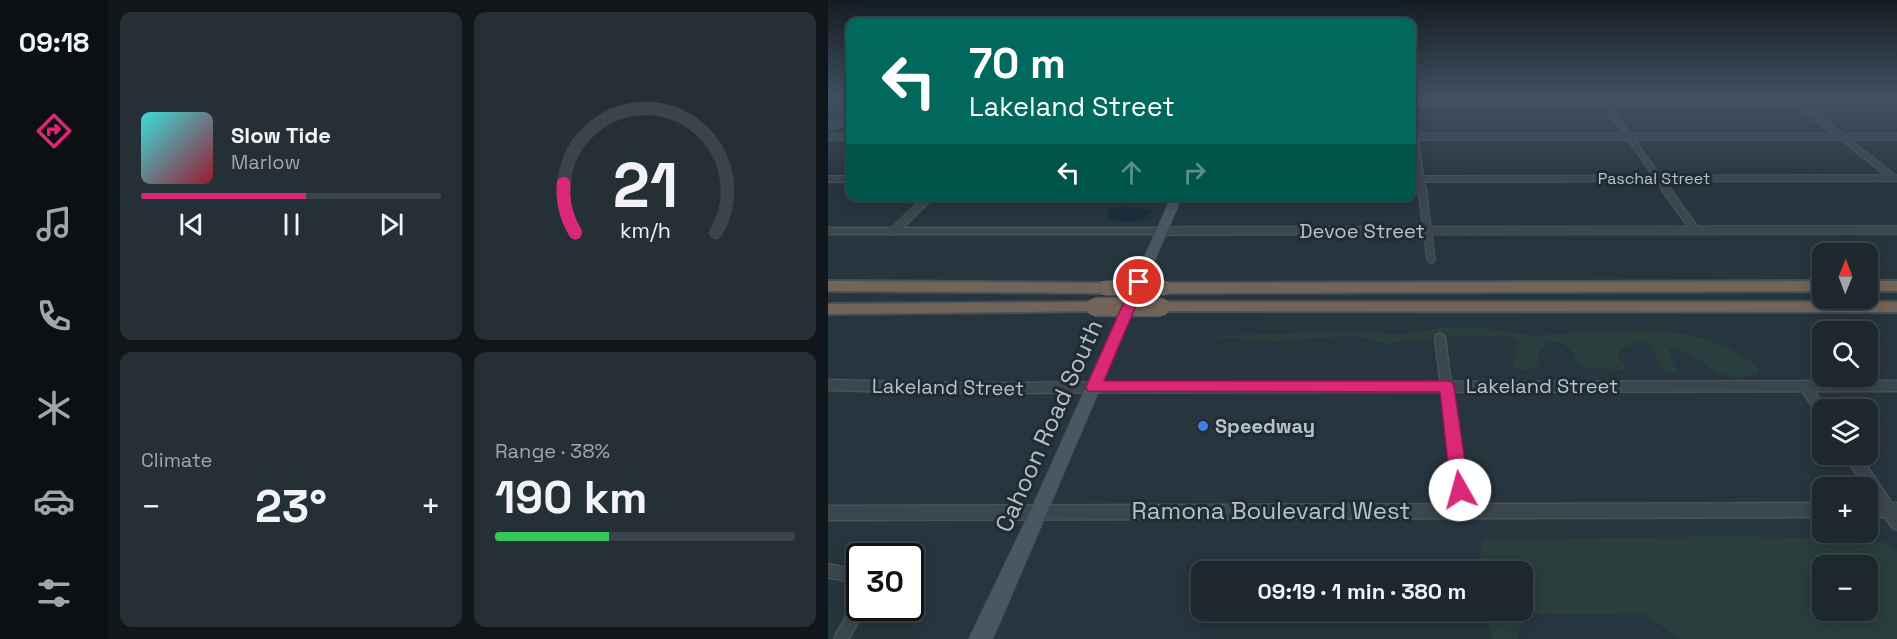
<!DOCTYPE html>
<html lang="en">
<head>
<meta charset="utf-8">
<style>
  :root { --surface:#1d282e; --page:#253036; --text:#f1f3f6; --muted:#a0a6aa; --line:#3b444a; --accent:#db2777 }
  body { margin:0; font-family:"Space Grotesk",sans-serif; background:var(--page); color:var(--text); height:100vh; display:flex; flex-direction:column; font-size:22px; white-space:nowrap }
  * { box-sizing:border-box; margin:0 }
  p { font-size:20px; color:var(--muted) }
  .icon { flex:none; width:33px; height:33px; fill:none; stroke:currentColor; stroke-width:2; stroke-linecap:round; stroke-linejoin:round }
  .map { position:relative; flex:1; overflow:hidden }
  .sheet { display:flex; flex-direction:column; gap:12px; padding:12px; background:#101619; width:720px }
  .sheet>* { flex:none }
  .banner { position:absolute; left:18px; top:18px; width:570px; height:183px; border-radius:12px; box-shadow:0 3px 15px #0003,0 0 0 2px var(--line); background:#00695c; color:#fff; overflow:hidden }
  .needle { width:39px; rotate:1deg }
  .fabs { position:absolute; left:984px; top:243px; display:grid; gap:12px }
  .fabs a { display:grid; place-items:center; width:66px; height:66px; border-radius:12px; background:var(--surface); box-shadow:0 3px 15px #0003,0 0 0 2px var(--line); font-size:30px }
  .speed { position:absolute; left:18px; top:543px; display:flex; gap:12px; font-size:30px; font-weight:700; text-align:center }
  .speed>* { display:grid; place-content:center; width:78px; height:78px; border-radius:50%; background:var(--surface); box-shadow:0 3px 15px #0003,0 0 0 2px var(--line); line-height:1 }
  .speed .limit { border:3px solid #111; border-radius:9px; background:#fff; color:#111 }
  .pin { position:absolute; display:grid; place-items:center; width:51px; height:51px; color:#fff; margin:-26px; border:3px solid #fff; border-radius:50%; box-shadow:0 2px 6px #0007 }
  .me { position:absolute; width:66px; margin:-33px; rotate:353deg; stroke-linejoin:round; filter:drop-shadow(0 0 4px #0008) }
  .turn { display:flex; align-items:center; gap:21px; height:126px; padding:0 24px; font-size:27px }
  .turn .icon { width:78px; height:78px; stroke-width:2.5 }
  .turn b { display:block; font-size:42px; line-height:51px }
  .lanes { display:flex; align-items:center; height:57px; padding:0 24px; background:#0003; justify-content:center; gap:30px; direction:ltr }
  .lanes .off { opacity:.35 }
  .big { font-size:45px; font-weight:700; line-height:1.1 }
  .sheet .card { flex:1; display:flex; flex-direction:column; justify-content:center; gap:9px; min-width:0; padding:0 21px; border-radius:12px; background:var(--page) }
  .sheet .dial { align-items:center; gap:0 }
  .dial svg { height:156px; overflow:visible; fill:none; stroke:var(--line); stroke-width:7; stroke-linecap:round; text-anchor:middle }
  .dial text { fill:var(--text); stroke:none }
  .song { display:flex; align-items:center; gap:18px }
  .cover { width:72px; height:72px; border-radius:9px; background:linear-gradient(135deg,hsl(180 70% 55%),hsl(350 70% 35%)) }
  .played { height:6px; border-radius:3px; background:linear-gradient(90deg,var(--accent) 55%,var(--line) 55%) }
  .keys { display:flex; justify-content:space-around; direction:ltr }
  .heat { display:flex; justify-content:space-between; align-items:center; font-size:33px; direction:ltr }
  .charge { height:9px; border-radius:4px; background:linear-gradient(90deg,#34c759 38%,var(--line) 0) }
  .sheet .tiles { flex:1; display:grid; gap:12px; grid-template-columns:repeat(2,1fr) }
  .trip { position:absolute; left:363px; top:561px; width:342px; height:60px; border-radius:12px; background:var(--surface); box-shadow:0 3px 15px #0003,0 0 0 2px var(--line); font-weight:700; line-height:60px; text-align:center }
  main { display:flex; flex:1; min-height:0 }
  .dock { display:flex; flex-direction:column; width:108px; justify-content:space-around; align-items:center; background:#0c1012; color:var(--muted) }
  .dock .icon { width:42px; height:42px }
  .dock .current { color:var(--accent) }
  .dock b { font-size:27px; color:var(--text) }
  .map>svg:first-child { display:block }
  .green { fill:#293f3d; fill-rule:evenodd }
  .water { fill:#1b2e3b }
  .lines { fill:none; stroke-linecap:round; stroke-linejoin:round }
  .minor-far3-casing { stroke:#47525a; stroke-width:8 }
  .minor-far2-casing { stroke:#47525a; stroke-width:10 }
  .minor-far1-casing { stroke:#47525a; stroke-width:13 }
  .minor-casing { stroke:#47525a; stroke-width:16 }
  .tertiary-casing { stroke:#47525a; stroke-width:3 }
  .secondary-casing { stroke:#47525a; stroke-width:2 }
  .motorway-casing { stroke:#465159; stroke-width:4 }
  .minor-far3 { stroke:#3b464e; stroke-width:6 }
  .minor-far2 { stroke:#3b464e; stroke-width:8 }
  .minor-far1 { stroke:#3b464e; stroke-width:10 }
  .minor { stroke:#3b464e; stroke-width:13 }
  .tertiary { fill:#3b464e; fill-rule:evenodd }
  .secondary { fill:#4a5660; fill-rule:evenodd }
  .motorway { fill:#736459; fill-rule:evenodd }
  .motorway-bridge-far1-casing { stroke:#465159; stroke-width:16; stroke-linecap:butt }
  .motorway-bridge-casing { stroke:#465159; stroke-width:21; stroke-linecap:butt }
  .motorway-bridge-far1 { stroke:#736459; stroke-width:14 }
  .motorway-bridge { stroke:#736459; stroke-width:18 }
  .route { fill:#db2777; stroke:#8e194d; stroke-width:1.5 }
  .shop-dot { fill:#3f7fe0; stroke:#202b33; stroke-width:2 }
  .labels { text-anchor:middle; stroke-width:6; stroke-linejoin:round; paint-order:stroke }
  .far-street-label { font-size:16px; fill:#b7c1c9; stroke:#202b33 }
  .street-label { font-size:20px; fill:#b7c1c9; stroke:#202b33 }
  .poi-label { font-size:20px; font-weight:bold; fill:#b7c1c9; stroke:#202b33; text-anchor:start }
  .near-street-label { font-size:24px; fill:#b7c1c9; stroke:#202b33 }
</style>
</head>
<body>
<main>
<nav class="dock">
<b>09:18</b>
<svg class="icon current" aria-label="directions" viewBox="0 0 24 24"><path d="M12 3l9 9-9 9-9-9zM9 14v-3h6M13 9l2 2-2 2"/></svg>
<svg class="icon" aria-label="music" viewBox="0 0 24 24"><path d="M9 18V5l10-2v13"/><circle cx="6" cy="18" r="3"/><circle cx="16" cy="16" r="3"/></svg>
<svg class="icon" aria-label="phone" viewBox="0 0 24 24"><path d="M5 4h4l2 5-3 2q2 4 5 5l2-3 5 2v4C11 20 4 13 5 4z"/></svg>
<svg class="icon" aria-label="climate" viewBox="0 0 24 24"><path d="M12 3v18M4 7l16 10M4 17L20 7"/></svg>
<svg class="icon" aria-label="car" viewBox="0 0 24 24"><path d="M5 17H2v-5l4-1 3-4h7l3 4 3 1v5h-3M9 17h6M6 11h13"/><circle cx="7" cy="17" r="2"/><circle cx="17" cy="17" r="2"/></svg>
<svg class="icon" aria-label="filters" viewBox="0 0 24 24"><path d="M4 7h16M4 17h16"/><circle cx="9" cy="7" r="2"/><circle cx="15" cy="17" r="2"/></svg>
</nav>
<section class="sheet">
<div class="tiles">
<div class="card">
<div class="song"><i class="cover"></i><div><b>Slow Tide</b><p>Marlow</p></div></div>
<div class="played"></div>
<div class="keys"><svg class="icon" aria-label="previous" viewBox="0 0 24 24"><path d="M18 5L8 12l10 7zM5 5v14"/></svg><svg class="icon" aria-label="pause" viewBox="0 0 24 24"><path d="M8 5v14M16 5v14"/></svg><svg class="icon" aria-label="next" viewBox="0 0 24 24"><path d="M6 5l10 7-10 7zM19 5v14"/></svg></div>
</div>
<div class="card dial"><svg viewBox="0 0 100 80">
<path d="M14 69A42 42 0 1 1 86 69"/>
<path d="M14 69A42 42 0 0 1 8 44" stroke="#db2777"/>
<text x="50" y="56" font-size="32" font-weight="700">21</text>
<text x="50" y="72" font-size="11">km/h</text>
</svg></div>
<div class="card"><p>Climate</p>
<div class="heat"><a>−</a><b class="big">23°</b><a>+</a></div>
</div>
<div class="card"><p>Range · 38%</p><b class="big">190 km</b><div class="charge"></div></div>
</div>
</section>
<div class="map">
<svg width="1069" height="639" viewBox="0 0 1069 639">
  <rect width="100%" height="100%" fill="#27353e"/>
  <g class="green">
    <path d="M 618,327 C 631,328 645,327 659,328 C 673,330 686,334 700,335 C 715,336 730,334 746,333 C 808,329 879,324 930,367 L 930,374 C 878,387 882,353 842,348 L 841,354 L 850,371 L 843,374 L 835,370 L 822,344 L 809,342 L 791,350 L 791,358 L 801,370 L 759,368 L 748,360 L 744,352 L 734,342 L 718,343 L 713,349 L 708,368 L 698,370 L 688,369 L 684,363 L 689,352 L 687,339 L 679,336 L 631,337 L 614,335 L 591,341 L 573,341 L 558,344 L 527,336 L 454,340 L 448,342 L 380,336 L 537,331 L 574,335 Z"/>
    <path d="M 907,536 L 1022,539 L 1060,543 L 1069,551 L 1069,639 L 851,639 L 819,615 L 700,614 L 689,633 L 689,639 L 664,639 L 659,611 L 694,610 L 694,572 L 653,571 L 652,558 L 654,540 ZM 994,566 L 1040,566 L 1040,610 L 994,610 Z"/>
  </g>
  <path class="water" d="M 292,207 L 325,209 C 320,224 292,223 279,219 L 280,212 L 284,208 Z"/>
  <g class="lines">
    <defs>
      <g id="minor-far3">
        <path d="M 966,99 L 1066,178"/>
        <path d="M 775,100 L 838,189"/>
        <path d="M 584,103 L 971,103"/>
        <path d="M 584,111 L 594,189"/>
        <path d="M 0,127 L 22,121"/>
        <path d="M 0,137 L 22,138"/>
        <path d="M 584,137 L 1069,137"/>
        <path d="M 0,179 L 22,179"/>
        <path d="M 584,179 L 1069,178"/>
      </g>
      <g id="minor-far2">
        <path d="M 594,188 L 603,259"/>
        <path d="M 837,188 L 867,230"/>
        <path d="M 66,231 L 102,196"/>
        <path d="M 333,231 L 1069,230"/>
      </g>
      <g id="minor-far1">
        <path d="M 612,339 L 627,452"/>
        <path d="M 0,385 L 122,388 L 1069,386"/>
        <path d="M 977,386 L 994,412"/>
      </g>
      <g id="minor">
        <path d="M 627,451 L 635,511"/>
        <path d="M 1023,454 L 1069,523"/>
        <path d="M 0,571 C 18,574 27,573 32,592"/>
        <path d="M 13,639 L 32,605"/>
      </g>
      <g id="tertiary">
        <path d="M 0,228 L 333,228 L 338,231 L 333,234 L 0,234 Z"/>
        <path d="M 994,503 L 994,517 L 0,520 L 0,506 Z"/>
        <rect x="1040" y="503" width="29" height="14"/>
      </g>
      <path id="secondary" d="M 344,196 L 354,196 L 171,624 L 164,639 L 141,639 L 205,506 Z"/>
      <g id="motorway">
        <path d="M 0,281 L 277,283 L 285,288 L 277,293 L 0,291 Z"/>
        <path d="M 994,281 L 994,291 L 337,293 L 329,288 L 337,283 Z"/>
        <rect x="1040" y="281" width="29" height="10"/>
        <path d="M 267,302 L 273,303 L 275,307 L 273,311 L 0,314 L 0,304 Z"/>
        <path d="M 333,302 L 1069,302 L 1069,312 L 327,311 L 325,307 L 327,303 Z"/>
      </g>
    </defs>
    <use href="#minor-far3" class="minor-far3-casing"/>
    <use href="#minor-far2" class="minor-far2-casing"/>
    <use href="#minor-far1" class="minor-far1-casing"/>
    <use href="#minor" class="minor-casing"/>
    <use href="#tertiary" class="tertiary-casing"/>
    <use href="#secondary" class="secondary-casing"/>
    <use href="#motorway" class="motorway-casing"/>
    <use href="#minor-far3" class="minor-far3"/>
    <use href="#minor-far2" class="minor-far2"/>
    <use href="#minor-far1" class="minor-far1"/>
    <use href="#minor" class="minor"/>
    <use href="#tertiary" class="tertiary"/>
    <use href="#secondary" class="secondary"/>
    <use href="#motorway" class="motorway"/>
    <defs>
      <path id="motorway-bridge-far1" d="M 277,288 L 337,288"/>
      <path id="motorway-bridge" d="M 267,307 L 333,307"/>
    </defs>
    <use href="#motorway-bridge-far1" class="motorway-bridge-far1-casing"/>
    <use href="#motorway-bridge" class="motorway-bridge-casing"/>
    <use href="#motorway-bridge-far1" class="motorway-bridge-far1"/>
    <use href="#motorway-bridge" class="motorway-bridge"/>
  </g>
  <linearGradient id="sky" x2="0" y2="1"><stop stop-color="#151d22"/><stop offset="0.52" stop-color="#415163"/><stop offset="1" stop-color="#415163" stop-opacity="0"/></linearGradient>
  <rect width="1069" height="187" fill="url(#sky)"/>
  <path class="route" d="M 311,278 L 318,282 L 276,381 L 619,381 L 624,382 L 626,386 L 641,490 L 638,496 L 632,498 L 626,496 L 623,490 L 612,392 L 260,391 L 258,387 L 305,282 Z"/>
  <circle class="shop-dot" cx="375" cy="426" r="6"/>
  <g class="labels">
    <g class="far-street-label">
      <text x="826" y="184">Paschal Street</text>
    </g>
    <g class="street-label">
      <text x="534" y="238">Devoe Street</text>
      <text x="714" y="393">Lakeland Street</text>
      <text transform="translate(120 387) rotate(1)" y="7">Lakeland Street</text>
    </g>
    <g class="poi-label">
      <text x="387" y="433">Speedway</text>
    </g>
    <g class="near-street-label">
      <text transform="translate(221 426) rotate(-66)" y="8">Cahoon Road South</text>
      <text x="443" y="519">Ramona Boulevard West</text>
    </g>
  </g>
</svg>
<div class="fabs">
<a><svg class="needle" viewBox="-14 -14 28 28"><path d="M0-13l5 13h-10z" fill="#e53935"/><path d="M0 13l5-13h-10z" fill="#a0a6aa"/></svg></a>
<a><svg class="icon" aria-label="search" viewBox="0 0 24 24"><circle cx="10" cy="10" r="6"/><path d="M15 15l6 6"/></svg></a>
<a><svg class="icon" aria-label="layers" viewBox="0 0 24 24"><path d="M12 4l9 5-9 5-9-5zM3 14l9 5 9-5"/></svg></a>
<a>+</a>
<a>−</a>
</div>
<div class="speed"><div class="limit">30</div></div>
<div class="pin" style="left:311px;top:282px;background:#d93025"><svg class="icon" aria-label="arrive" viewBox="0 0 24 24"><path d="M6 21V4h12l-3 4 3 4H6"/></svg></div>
<svg class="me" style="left:632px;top:490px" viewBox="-20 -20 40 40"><circle r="19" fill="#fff"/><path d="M0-13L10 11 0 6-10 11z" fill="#db2777"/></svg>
<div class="trip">09:19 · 1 min · 380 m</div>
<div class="banner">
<div class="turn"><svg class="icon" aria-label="left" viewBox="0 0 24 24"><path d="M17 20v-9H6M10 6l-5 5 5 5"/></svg><div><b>70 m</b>Lakeland Street</div></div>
<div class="lanes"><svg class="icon" aria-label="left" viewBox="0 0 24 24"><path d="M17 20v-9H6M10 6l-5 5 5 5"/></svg><svg class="icon off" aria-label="ahead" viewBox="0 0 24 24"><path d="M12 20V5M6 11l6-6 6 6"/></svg><svg class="icon off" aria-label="right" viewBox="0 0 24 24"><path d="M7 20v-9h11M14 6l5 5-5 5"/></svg></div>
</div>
</div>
</main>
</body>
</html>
